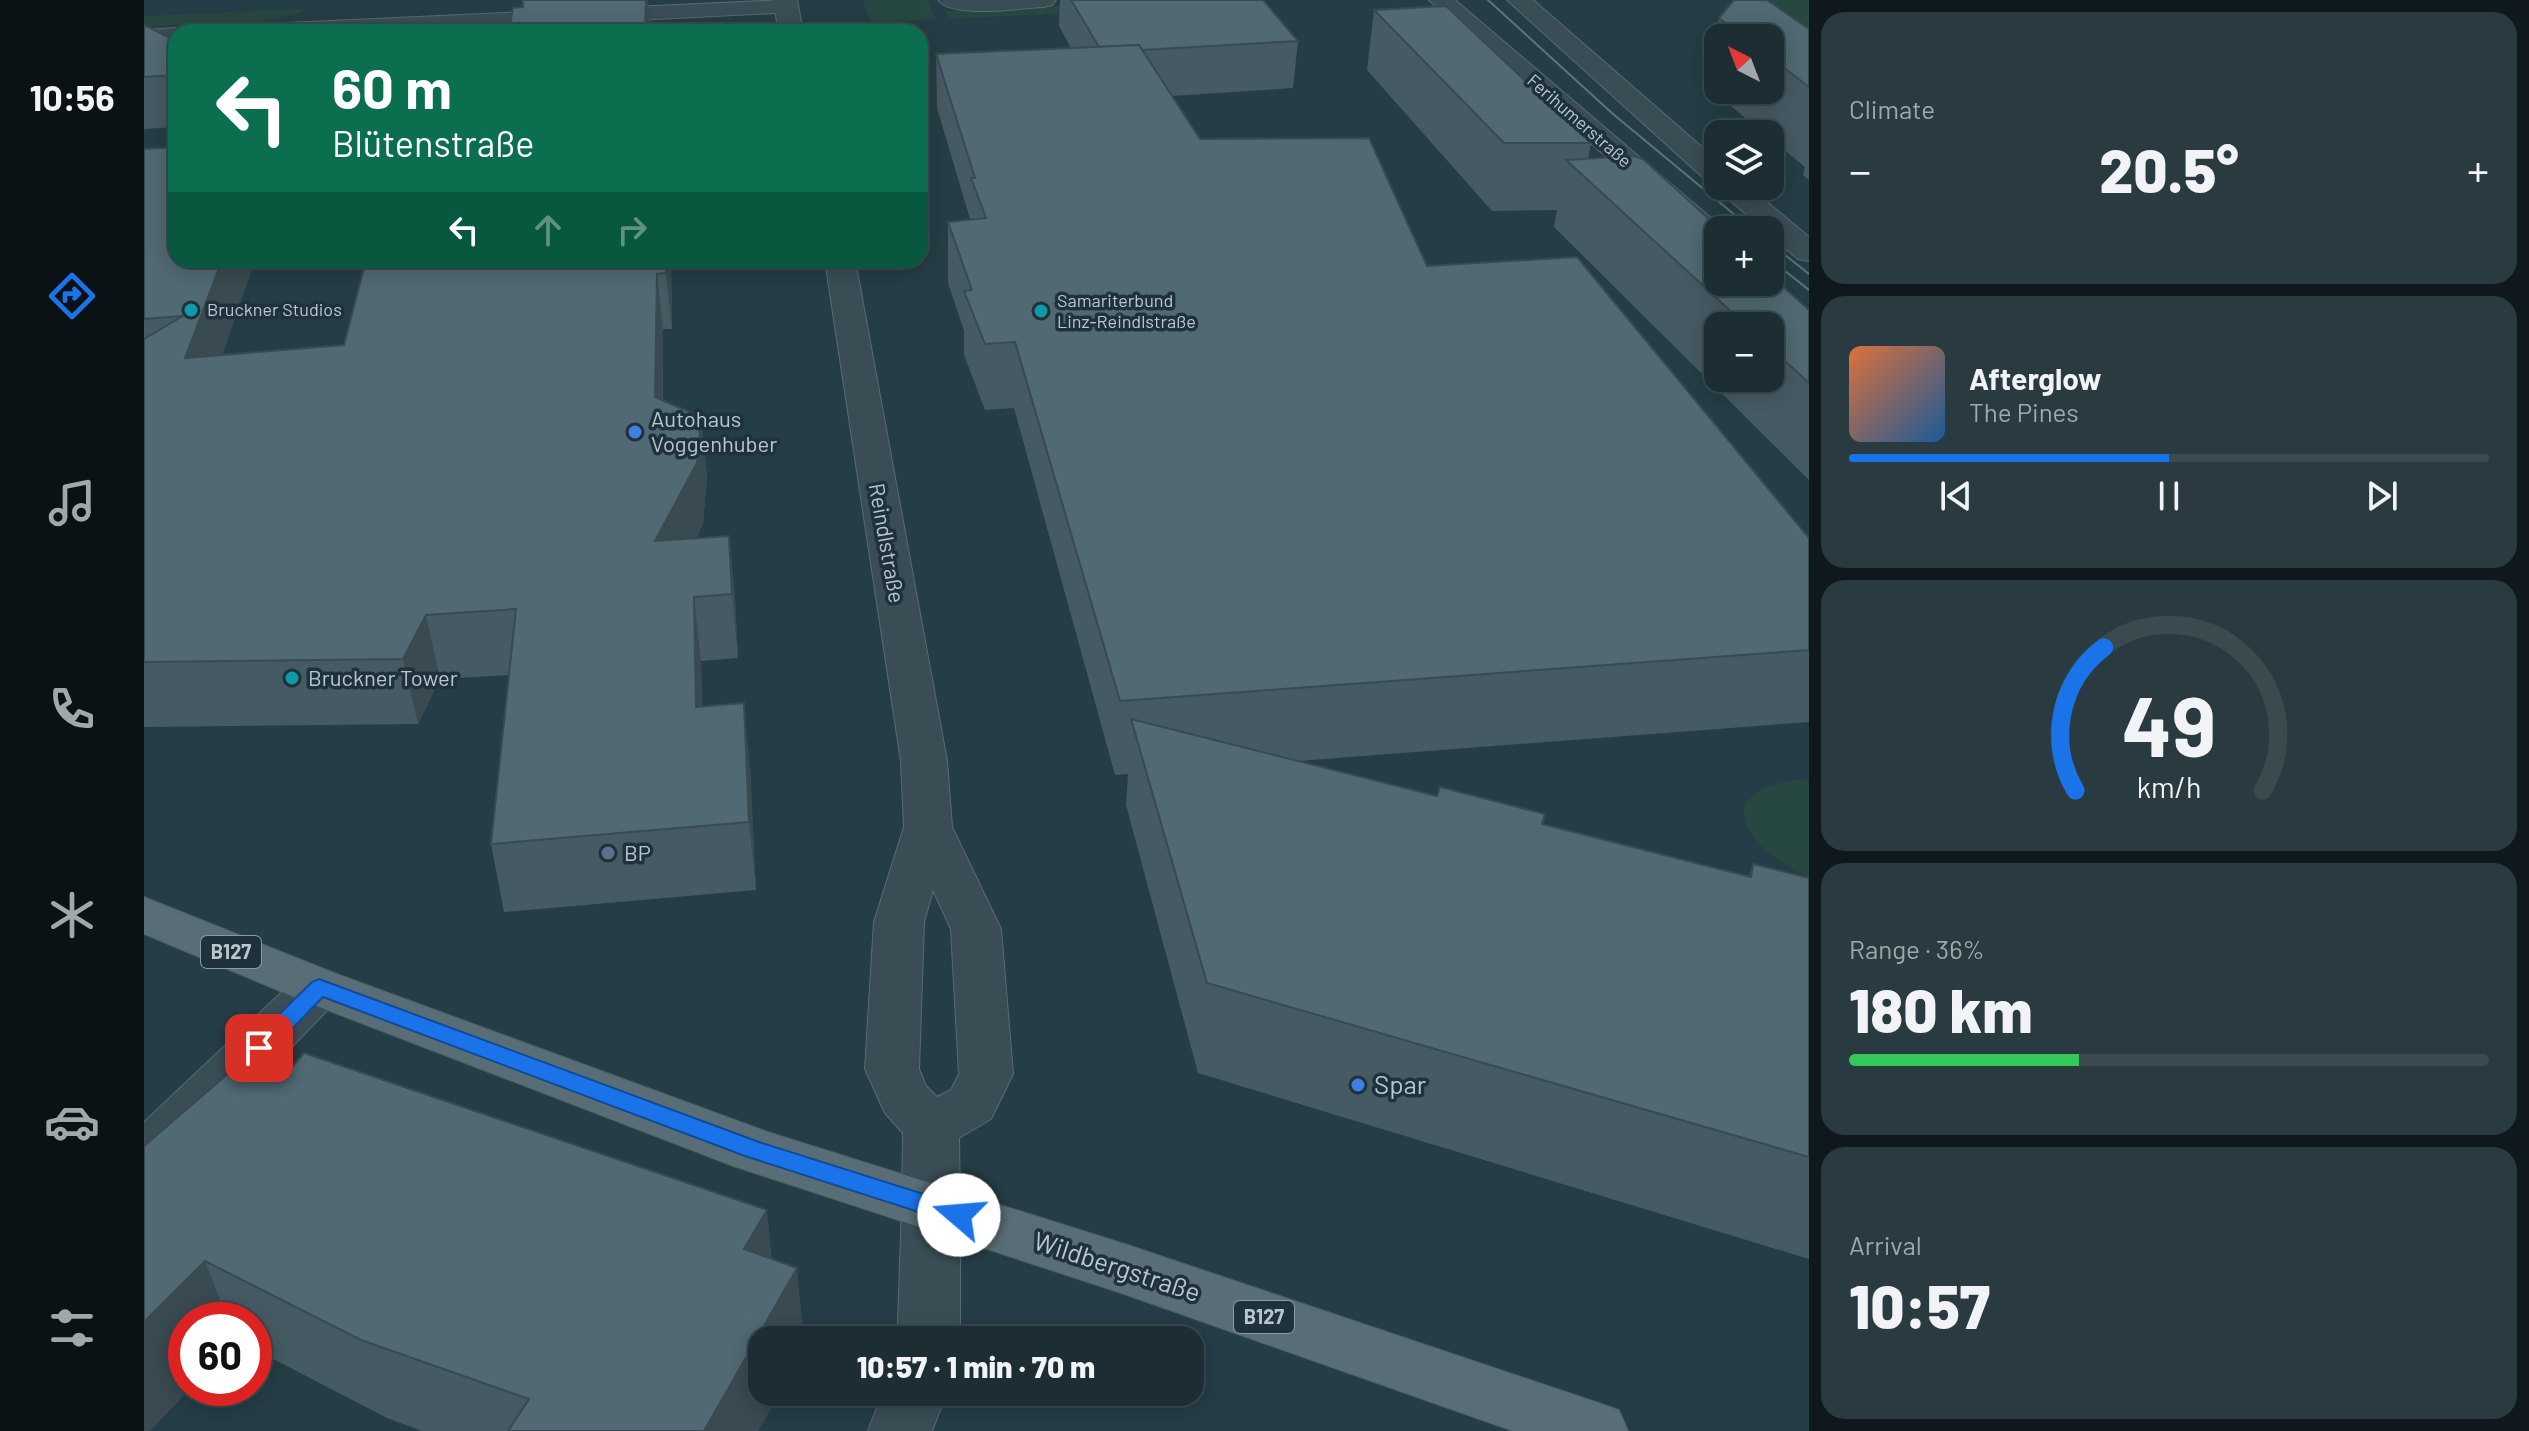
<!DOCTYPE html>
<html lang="en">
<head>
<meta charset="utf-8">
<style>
  :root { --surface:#1c2e34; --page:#293a40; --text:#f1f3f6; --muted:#a0a8ac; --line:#3a4a4f; --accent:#1a73e8 }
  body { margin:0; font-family:Barlow,sans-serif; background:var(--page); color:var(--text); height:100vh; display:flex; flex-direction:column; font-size:30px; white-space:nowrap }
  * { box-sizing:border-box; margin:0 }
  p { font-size:26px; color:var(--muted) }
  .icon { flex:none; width:44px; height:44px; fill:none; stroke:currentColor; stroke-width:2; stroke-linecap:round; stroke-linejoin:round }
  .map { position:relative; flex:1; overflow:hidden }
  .details { display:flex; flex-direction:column; gap:12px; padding:12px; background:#0f191d; width:720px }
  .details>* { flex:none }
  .hud { position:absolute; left:24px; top:24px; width:760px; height:244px; border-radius:24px; box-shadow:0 4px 20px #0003,0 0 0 2px var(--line); background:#0b6e4f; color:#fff; overflow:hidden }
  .needle { width:52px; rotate:318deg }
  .fabs { position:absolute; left:1560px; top:24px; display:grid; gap:16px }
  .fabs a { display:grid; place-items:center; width:80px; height:80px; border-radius:16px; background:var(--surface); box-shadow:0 4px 20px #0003,0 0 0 2px var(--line); font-size:40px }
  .speed { position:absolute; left:24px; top:1302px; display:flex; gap:16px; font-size:40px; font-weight:700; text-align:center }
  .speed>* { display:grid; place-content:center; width:104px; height:104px; border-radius:50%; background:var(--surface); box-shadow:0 4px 20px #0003,0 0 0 2px var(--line); line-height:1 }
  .speed .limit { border:12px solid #d22; background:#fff; color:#111 }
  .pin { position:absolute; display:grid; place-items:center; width:68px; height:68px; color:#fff; margin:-34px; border-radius:16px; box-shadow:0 4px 12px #0006 }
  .me { position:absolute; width:88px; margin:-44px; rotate:288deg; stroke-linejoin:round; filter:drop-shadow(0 0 6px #0008) }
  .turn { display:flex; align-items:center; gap:28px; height:168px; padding:0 32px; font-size:36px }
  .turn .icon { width:104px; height:104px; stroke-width:2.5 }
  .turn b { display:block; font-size:56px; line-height:68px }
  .lanes { display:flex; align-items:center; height:76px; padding:0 32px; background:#0003; justify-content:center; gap:40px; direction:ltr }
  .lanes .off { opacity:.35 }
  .big { font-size:60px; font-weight:800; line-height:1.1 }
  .details .widget { flex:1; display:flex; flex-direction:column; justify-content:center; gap:12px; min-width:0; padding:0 28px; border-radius:24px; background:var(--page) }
  .details .dial { align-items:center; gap:0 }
  .dial svg { height:208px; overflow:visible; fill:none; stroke:var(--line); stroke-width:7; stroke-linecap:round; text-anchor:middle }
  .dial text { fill:var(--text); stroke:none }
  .song { display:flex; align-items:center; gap:24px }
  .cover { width:96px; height:96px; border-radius:12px; background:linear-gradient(135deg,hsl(20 70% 55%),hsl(210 70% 35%)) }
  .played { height:8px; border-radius:4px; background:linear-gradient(90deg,var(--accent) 50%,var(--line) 50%) }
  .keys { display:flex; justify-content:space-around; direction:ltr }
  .heat { display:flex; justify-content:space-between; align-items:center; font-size:44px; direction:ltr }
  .charge { height:12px; border-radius:6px; background:linear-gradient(90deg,#34c759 36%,var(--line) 0) }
  .trip { position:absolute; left:604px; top:1326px; width:456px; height:80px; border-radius:24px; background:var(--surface); box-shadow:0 4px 20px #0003,0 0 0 2px var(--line); font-weight:800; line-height:80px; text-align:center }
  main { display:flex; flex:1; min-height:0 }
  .menu { display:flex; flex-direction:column; width:144px; justify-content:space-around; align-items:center; background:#0b1215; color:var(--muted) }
  .menu .icon { width:56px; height:56px }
  .menu .current { color:var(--accent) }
  .menu b { font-size:36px; color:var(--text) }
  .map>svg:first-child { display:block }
  .green { fill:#274741 }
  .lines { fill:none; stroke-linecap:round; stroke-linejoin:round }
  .minor-casing { stroke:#596a72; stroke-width:2 }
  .tertiary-casing { stroke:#596a72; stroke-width:2 }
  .primary-casing { stroke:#475961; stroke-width:2 }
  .minor { fill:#3a4d55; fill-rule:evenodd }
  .tertiary { fill:#3a4d55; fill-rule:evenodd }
  .primary { fill:#586d75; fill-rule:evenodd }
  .tram { stroke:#5c737c; stroke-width:2 }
  .wall { fill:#465a63; fill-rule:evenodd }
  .shaded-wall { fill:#394a50 }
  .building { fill:#516973; stroke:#394a50; stroke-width:2 }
  .route { fill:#1a73e8; stroke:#114b97; stroke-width:2 }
  .culture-dot { fill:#0f9aa8; stroke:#1f323b; stroke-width:3 }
  .shop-dot { fill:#3f7fe0; stroke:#1f323b; stroke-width:3 }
  .service-dot { fill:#5c6f8a; stroke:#1f323b; stroke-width:3 }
  .labels { text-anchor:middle; stroke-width:7; stroke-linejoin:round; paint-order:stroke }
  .far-street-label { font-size:18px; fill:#b8c7ce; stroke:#1f323b }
  .far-poi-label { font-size:18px; fill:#b8c7ce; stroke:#1f323b; text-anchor:start }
  .shield { fill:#1f323b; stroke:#8a9aa2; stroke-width:2 }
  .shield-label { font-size:20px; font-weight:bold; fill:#b8c7ce }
  .poi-label { font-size:22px; fill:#b8c7ce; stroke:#1f323b; text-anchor:start }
  .street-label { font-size:22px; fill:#b8c7ce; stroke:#1f323b }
  .near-poi-label { font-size:26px; fill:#b8c7ce; stroke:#1f323b; text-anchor:start }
  .near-street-label { font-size:26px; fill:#b8c7ce; stroke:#1f323b }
</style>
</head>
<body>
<main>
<nav class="menu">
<b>10:56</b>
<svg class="icon current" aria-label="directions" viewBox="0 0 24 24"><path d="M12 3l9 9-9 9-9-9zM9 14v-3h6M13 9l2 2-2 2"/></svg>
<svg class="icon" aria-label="music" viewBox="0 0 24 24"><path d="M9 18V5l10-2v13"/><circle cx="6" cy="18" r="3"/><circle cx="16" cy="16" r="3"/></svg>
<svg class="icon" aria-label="phone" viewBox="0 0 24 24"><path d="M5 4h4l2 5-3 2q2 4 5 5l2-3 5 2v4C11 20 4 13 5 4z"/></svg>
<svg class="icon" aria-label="climate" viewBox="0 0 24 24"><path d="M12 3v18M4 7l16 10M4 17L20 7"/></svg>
<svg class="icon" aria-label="car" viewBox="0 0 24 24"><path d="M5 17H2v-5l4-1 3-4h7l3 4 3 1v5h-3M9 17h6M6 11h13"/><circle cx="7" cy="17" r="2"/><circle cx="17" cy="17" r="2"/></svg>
<svg class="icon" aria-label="filters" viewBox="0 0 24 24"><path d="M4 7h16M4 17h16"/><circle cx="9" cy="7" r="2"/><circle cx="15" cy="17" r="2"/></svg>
</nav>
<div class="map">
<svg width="1665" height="1431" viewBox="0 0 1665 1431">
  <rect width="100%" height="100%" fill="#253d46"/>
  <g class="green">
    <path d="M 719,0 L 783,0 L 791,19 L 726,23 Z"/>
    <path d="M 1021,0 L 1106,0 L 1109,4 L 804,19 L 801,11 Z"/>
    <path d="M 1624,0 L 1665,0 L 1665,28 Z"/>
    <path d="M 162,9 C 129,29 41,24 0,26 L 0,16 Z"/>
    <path d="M 1651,780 L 1665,781 L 1665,877 C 1610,854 1558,795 1651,780 Z"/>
  </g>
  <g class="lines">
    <defs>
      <g id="minor">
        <path d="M 640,0 L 650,2 L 654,7 L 650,12 L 257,32 L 88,32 L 91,27 L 100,25 Z"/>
        <path d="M 794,0 L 912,0 L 908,5 L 900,7 C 877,8 808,19 794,0 Z"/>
        <path d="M 1285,0 L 1311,0 L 1581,230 L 1574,230 L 1574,249 L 1563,246 Z"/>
        <path d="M 1363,0 L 1389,0 L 1574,161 L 1574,186 L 1604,186 L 1665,237 L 1665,261 L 1654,259 L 1626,235 L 1626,230 L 1621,230 L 1576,192 L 1573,184 L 1564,182 Z"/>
        <path d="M 32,28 L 42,32 L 32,32 L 32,42 L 0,44 L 0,30 Z"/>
        <path d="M 175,968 L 193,974 L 201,987 L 193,1000 L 114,1082 L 20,1172 L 0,1178 L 0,1122 L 157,974 Z"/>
        <path d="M 787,1182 L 808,1189 L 816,1206 L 816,1323 L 812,1340 L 750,1340 L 754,1323 L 758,1206 L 766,1189 Z"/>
        <path d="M 739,1392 L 803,1392 L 788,1431 L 724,1431 Z"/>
      </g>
      <g id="tertiary">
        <path d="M 629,0 L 653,0 L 659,32 L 635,32 Z"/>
        <path d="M 681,260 L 711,260 L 803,761 L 808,827 L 857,929 L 869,1074 L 847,1119 L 815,1138 L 816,1206 L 808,1223 L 787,1230 L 766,1223 L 758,1206 L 759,1133 L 741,1113 L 721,1069 L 730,922 L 760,827 L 757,761 ZM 789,890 L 807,929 L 815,1074 L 807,1090 L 793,1097 L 782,1086 L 775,1069 L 780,922 Z"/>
      </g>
      <path id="primary" d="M 0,897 L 193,974 L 624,1132 L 981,1244 L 1452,1402 L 1475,1410 L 1484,1431 L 1369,1431 L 977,1293 L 589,1166 L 157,1000 L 0,934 Z"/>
    </defs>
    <use href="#minor" class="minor-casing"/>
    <use href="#tertiary" class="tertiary-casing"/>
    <use href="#primary" class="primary-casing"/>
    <use href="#minor" class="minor"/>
    <use href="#tertiary" class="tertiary"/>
    <use href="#primary" class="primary"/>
    <g class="tram">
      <path d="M 1344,0 L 1469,114 L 1609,230"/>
      <path d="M 1626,243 L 1665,274"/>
      <path d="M 1626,259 L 1665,290"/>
    </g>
  </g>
  <g class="wall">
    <path d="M 916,0 L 1119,0 L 1154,41 L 1149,88 L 1027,96 L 1056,139 L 1283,266 L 1665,538 L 1665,722 L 1154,761 L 1605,876 L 1609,864 L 1665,878 L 1665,1259 L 1054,1073 L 982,805 L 984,774 L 971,775 L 870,408 L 841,410 L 820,355 L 820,331 L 804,283 L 804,222 L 826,219 L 793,108 L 792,54 L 927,48 L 915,26 Z"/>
    <path d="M 1230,10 L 1447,143 L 1444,159 L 1665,310 L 1665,480 L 1410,227 L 1413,210 L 1348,211 L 1223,70 ZM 1574,326 L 1626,326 L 1626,378 L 1574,378 Z"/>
    <path d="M 1575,18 L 1665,29 L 1665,180 L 1659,175 L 1661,167 L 1626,138 L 1626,134 L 1621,134 L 1560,84 ZM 1574,38 L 1626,38 L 1626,90 L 1574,90 Z"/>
    <path d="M 0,25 L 32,41 L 32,127 L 0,129 Z"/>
    <path d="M 0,149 L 32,260 L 111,260 L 78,355 L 200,345 L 527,260 L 528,329 L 519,329 L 519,400 L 557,417 L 563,477 L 559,524 L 552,539 L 585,536 L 591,599 L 594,658 L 557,661 L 558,706 L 606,769 L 612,890 L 360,912 L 347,844 L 365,675 L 296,679 L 274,724 L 0,727 Z"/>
    <path d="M 0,1146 L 628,1259 L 618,1392 L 636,1392 L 614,1431 L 278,1431 L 243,1418 L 110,1349 L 110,1320 L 42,1320 Z"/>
  </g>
  <g class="shaded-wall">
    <path d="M 502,0 L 504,0 L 507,32 L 502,32 Z"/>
    <path d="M 78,260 L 111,260 L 57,417 L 41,358 Z"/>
    <path d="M 522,260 L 527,260 L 528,329 L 522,273 Z"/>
    <path d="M 513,274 L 519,329 L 518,457 L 511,397 Z"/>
    <path d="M 557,417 L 563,477 L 559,524 L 519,604 L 511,541 Z"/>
    <path d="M 585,536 L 591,599 L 594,658 L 588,594 Z"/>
    <path d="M 550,597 L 557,661 L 559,773 L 552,707 Z"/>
    <path d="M 282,615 L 296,679 L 274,724 L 259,659 Z"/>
    <path d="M 600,703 L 606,769 L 612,890 L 605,822 Z"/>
    <path d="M 623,1210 L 631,1290 L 600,1249 Z"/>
    <path d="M 61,1261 L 84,1320 L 42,1320 L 42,1388 L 47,1388 L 6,1431 L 0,1431 L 0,1322 Z"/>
    <path d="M 653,1268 L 660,1340 L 618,1340 L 618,1392 L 636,1392 L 614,1431 L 560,1431 Z"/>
  </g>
  <g class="building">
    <path d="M 379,0 L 502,0 L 501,31 L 516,30 L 517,32 L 330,32 L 365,30 L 369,8 L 379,7 Z"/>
    <path d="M 927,0 L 1119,0 L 1154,41 L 998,50 L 995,45 L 955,47 Z"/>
    <path d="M 1590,0 L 1623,0 L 1665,29 L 1665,87 L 1626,57 L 1626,38 L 1601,38 L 1575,18 Z"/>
    <path d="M 1302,6 L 1447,143 L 1360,143 L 1230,10 Z"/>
    <path d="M 0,25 L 32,41 L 32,75 L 0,77 Z"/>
    <path d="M 995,45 L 1056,139 L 1225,138 L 1283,266 L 1433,257 L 1665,538 L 1665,650 L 976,701 L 871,342 L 841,344 L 820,291 L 828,290 L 804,222 L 842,218 L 827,178 L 831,178 L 792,54 Z"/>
    <path d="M 32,147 L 32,260 L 78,260 L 41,358 L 200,345 L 222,260 L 522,260 L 522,273 L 513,274 L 511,397 L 557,417 L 553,463 L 511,541 L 585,536 L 588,594 L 550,597 L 552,707 L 600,703 L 605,822 L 347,844 L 372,609 L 282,615 L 259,659 L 0,662 L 0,339 L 39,316 L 0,319 L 0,149 Z"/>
    <path d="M 1489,156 L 1499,159 L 1577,230 L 1574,230 L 1574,282 L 1626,282 L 1626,275 L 1665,310 L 1665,383 L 1626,347 L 1626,326 L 1603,326 L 1422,160 Z"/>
    <path d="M 987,719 L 1293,796 L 1296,787 L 1401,814 L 1398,824 L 1607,877 L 1609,864 L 1665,878 L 1665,1157 L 1063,983 Z"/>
    <path d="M 160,1053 L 623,1210 L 600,1249 L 653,1268 L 560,1431 L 364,1431 L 385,1399 L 217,1340 L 61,1261 L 0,1322 L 0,1146 L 100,1060 L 141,1075 Z"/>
  </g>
  <path class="route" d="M 175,979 L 615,1142 L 824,1208 L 827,1215 L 824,1222 L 815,1225 L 601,1156 L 179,997 L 123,1054 L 115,1056 L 107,1054 L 104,1048 L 107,1042 L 168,982 Z"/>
  <g class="culture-dot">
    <circle cx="47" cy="310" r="8"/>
    <circle cx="897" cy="311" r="8"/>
    <circle cx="148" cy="678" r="8"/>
  </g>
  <g class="shop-dot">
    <circle cx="491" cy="432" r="8"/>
    <circle cx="1214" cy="1085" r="8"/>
  </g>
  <circle class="service-dot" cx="464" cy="853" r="8"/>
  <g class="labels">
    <g class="far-street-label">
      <text transform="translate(1435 121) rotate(41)" y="6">Ferihumerstraße</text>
    </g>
    <g class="far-poi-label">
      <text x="913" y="307">Samariterbund<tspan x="913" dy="21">Linz-Reindlstraße</tspan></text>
      <text x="63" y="316">Bruckner Studios</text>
    </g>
    <g class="shield">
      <rect x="57" y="936" width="60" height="32" rx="6"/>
      <rect x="1090" y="1301" width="60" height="32" rx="6"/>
    </g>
    <g class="shield-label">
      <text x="87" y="959">B127</text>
      <text x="1120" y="1324">B127</text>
    </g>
    <g class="poi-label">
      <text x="507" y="427">Autohaus<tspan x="507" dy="25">Voggenhuber</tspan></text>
      <text x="164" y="686">Bruckner Tower</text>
      <text x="480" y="861">BP</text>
    </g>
    <g class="street-label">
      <text transform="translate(743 543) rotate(80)" y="8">Reindlstraße</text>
    </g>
    <g class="near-poi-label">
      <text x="1230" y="1094">Spar</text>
    </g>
    <g class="near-street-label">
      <text transform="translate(973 1267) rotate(18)" y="9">Wildbergstraße</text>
    </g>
  </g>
</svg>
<div class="fabs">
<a><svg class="needle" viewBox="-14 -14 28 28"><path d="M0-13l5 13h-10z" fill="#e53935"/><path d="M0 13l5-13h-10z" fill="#a0a8ac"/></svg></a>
<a><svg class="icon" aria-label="layers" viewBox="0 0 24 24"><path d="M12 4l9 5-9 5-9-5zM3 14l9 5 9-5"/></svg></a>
<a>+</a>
<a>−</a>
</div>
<div class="speed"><div class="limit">60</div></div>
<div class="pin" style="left:115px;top:1048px;background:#d93025"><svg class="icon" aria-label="arrive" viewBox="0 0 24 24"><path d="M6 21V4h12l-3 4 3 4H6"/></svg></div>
<svg class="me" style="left:815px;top:1215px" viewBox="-20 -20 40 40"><circle r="19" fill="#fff"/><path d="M0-13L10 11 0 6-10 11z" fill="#1a73e8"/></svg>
<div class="trip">10:57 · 1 min · 70 m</div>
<div class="hud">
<div class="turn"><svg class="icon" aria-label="left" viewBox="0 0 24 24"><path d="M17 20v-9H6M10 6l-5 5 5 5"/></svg><div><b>60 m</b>Blütenstraße</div></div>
<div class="lanes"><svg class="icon" aria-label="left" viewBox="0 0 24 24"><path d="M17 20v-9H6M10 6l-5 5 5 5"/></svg><svg class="icon off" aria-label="ahead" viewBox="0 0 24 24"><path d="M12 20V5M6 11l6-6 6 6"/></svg><svg class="icon off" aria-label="right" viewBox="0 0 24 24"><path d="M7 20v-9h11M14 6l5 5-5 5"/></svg></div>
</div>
</div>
<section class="details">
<div class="widget"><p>Climate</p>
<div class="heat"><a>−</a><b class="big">20.5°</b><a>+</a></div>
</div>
<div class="widget">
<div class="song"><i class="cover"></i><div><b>Afterglow</b><p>The Pines</p></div></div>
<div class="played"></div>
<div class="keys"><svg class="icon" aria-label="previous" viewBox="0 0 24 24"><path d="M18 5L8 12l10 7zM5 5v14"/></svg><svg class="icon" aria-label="pause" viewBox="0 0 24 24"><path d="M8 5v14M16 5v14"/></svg><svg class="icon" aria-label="next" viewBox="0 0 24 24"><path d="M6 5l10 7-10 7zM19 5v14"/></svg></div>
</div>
<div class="widget dial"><svg viewBox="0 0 100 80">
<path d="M14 69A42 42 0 1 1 86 69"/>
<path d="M14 69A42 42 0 0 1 25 14" stroke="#1a73e8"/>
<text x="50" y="56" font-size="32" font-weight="700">49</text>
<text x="50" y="72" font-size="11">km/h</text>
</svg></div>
<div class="widget"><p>Range · 36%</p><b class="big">180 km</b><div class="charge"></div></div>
<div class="widget"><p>Arrival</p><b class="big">10:57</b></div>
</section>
</main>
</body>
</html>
